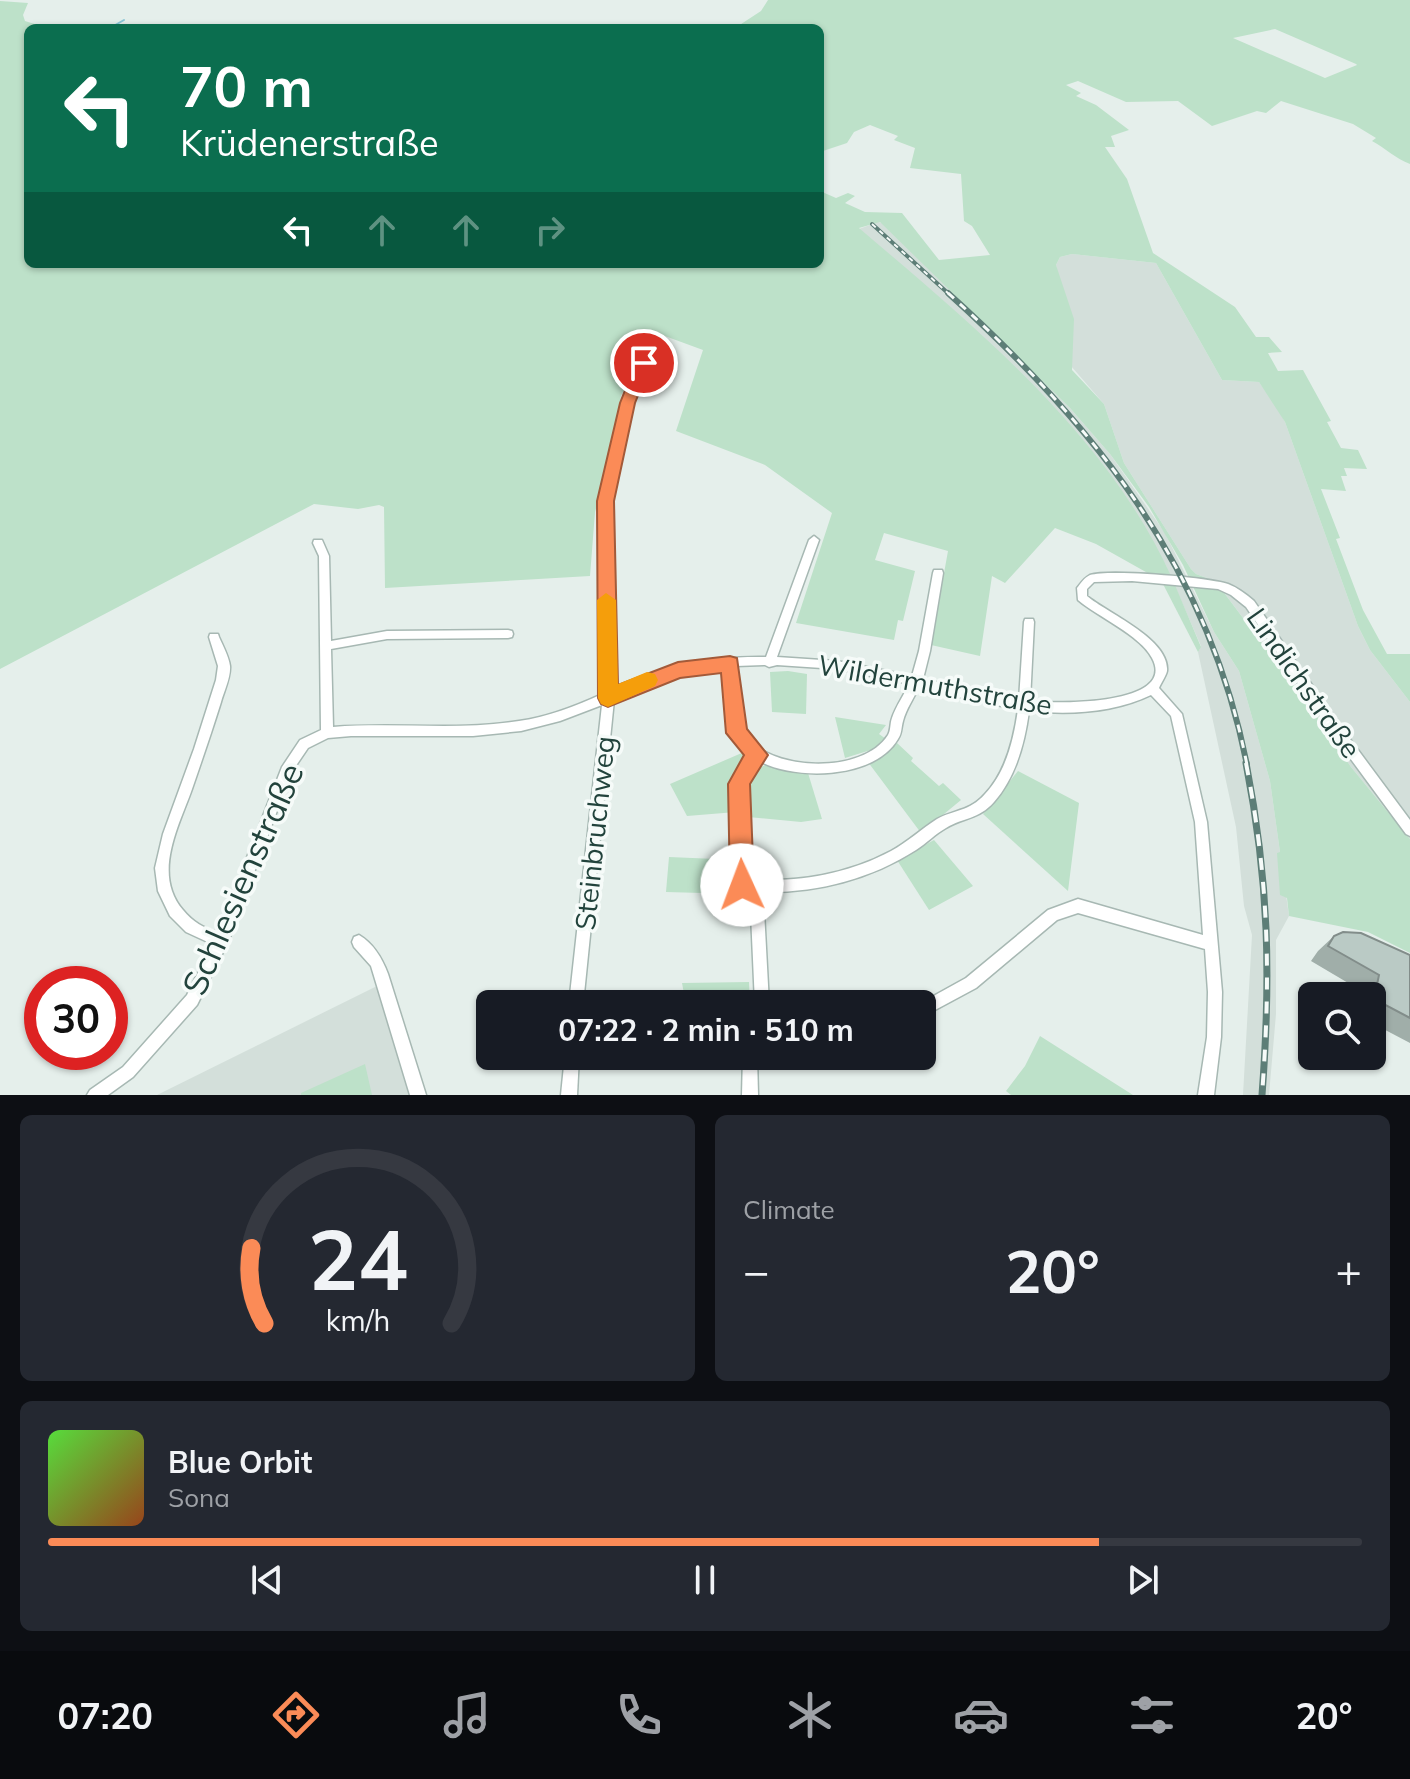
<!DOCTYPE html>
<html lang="en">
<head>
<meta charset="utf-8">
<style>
  :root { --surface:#171b24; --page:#242831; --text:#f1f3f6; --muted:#9ea1a6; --line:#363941; --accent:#fb8b57 }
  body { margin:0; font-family:Mulish,sans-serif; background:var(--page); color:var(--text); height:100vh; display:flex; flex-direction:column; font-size:30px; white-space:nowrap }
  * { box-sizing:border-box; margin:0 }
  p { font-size:26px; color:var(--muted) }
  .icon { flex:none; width:44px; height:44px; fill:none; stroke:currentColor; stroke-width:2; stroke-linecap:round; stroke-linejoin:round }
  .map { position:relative; height:1095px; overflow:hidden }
  .drawer { display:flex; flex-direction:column; gap:20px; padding:20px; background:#0d0f14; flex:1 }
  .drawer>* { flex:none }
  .banner { position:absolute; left:24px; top:24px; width:800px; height:244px; border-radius:12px; box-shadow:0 2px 6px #0004; background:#0b6e4f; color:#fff; overflow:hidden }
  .fabs { position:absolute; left:1298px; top:982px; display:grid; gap:16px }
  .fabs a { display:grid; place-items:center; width:88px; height:88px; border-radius:12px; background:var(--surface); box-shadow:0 2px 6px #0004; font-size:40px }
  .speed { position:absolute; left:24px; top:966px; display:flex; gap:16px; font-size:40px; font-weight:700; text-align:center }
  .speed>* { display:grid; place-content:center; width:104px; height:104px; border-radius:50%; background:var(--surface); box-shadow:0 2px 6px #0004; line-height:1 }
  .speed .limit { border:12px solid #d22; background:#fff; color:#111 }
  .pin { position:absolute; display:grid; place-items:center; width:68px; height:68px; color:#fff; margin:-34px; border:4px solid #fff; border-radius:50%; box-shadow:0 2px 8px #0007 }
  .me { position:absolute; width:88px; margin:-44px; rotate:358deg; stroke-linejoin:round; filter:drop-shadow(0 0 6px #0008) }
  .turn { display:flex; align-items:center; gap:28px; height:168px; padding:0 24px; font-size:36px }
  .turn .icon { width:104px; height:104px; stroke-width:2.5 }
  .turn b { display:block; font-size:56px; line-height:68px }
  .lanes { display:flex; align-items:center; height:76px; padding:0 24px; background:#0003; justify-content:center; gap:40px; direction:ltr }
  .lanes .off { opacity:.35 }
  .big { font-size:60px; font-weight:700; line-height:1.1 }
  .drawer .card { flex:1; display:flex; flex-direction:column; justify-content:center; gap:12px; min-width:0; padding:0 28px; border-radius:12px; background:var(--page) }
  .drawer .dial { align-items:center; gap:0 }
  .dial svg { height:208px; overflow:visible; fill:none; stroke:var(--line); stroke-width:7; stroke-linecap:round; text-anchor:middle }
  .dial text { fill:var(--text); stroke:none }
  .song { display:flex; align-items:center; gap:24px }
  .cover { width:96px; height:96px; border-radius:12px; background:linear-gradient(135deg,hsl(110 70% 55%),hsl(20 70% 35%)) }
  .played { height:8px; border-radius:4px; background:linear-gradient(90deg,var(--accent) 80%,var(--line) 80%) }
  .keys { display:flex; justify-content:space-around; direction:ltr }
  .heat { display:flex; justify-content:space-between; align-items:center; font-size:44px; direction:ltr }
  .drawer .tiles { flex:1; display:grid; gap:20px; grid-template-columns:1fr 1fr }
  .card:last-child { grid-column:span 2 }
  .trip { position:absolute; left:476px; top:990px; width:460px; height:80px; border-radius:12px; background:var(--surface); box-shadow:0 2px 6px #0004; font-weight:700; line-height:80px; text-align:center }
  .tabs { display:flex; height:128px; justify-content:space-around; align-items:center; background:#090b0e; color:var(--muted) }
  .tabs .icon { width:56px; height:56px }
  .tabs .active { color:var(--accent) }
  .tabs b { font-size:36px; color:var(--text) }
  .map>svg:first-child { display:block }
  .built { fill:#d3dfda }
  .green { fill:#bde1c9; fill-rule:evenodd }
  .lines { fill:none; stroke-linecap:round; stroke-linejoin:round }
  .stream { stroke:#8ac6d7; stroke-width:2 }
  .street-casing { stroke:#a7b8b3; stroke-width:3 }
  .street { fill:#fff; fill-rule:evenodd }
  .rail-far2-casing { stroke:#5d7e77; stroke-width:4 }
  .rail-far1-casing { stroke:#5d7e77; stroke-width:6 }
  .rail-casing { stroke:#5d7e77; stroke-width:7 }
  .rail-far2 { stroke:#f6fbf9; stroke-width:2; stroke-dasharray:5; stroke-linecap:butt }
  .rail-far1 { stroke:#f6fbf9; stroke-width:3; stroke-dasharray:8; stroke-linecap:butt }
  .rail { stroke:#f6fbf9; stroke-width:4; stroke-dasharray:12; stroke-linecap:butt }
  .wall { fill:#a0aea9 }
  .building { fill:#bacac5; stroke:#828d8a; stroke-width:2 }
  .route { fill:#fb8b57; stroke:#a35a39; stroke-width:2 }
  .slow { fill:#f59e0b }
  .labels { text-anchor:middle; stroke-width:7; stroke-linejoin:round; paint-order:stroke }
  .street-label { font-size:28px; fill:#22433c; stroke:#f6fbf9 }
  .near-street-label { font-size:34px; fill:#22433c; stroke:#f6fbf9 }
</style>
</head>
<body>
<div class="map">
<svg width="1410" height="1095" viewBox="0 0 1410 1095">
  <rect width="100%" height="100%" fill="#e5efeb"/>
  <g class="built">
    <path d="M 878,222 L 883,223 L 1070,408 L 1110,454 L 1165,533 L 1214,632 L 1239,671 L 1270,781 L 1289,916 L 1276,940 L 1276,1014 L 1269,1095 L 1243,1095 L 1252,935 L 1244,906 L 1236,827 L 1198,652 L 1201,646 L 1166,566 L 1134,509 L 1079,435 L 956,313 L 859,229 Z"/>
    <path d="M 1072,254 L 1156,263 L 1222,380 L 1259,382 L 1277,407 L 1285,422 L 1358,626 L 1370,650 L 1410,702 L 1410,839 L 1351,767 L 1318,718 L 1225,594 L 1212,580 L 1196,574 L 1191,569 L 1124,463 L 1104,404 L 1071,366 L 1056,265 L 1060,257 Z"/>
    <path d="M 377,986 L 410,1095 L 157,1095 Z"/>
  </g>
  <g class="green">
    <path d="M 768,0 L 1410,0 L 1410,164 C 1396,159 1385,148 1372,141 L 1376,138 L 1353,124 L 1281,101 L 1266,113 L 1257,111 L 1212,126 L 1178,101 L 1126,102 L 1078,81 L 1066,85 L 1081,93 L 1076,96 L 1096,105 L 1129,130 L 1111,136 L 1115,147 L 1105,147 L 1127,179 L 1153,253 L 1235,307 L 1256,337 L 1269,337 L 1282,352 L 1268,353 L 1278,371 L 1303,370 L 1331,421 L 1327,422 L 1341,448 L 1358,450 L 1367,469 L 1344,468 L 1347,476 L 1341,476 L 1346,491 L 1321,489 L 1340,538 L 1336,539 L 1363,610 L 1387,654 L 1410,654 L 1410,702 L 1370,650 L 1358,626 L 1285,422 L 1259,382 L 1222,380 L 1156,263 L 1072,254 L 1060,257 L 1056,265 L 1074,319 L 1072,370 L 1104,404 L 1124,463 L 1191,569 L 1196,574 L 1212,580 L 1225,594 L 1318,718 L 1351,767 L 1410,839 L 1410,953 L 1368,932 L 1289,916 L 1287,898 L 1280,895 L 1277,853 L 1280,852 L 1270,781 L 1239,671 L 1214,632 L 1183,565 L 1149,507 L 1110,454 L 1070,408 L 880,222 L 859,228 C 976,328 1107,434 1172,578 L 1153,576 L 1096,544 L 1055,528 L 1005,583 L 992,576 L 980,656 L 931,645 L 948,551 L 884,533 L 875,560 L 915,571 L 903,621 L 898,620 L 894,640 L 796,623 L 832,513 L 765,465 L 676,431 L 703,350 L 654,332 L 621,396 L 615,440 L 595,512 L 590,576 L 385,588 L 384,507 L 379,505 L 358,509 L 314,504 L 0,669 L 0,1 L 28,3 L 23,15 L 25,21 L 47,28 L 28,28 L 28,264 L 820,264 L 820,191 L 836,198 L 848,193 L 855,196 L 845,203 L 865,212 L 902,213 L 939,260 L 990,255 L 972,226 L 964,221 L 961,174 L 910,168 L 915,148 L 894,140 L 898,136 L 870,125 L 854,132 L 847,143 L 820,152 L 820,28 L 735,28 L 761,11 ZM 1275,29 L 1356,64 L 1357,65 L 1325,78 L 1233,38 Z"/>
    <path d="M 1163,584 L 1175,585 L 1201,647 L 1198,652 Z"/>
    <path d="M 788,671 L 807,674 L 806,714 L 772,712 L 770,672 Z"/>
    <path d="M 835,717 L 886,725 L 879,734 L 886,739 L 874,749 L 845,758 Z"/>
    <path d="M 897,743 L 913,758 L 911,761 L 939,786 L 943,783 L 961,800 L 921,833 L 868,762 Z"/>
    <path d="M 744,752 L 746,758 L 736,780 L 736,812 L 687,816 L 670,784 Z"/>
    <path d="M 766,765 L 808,773 L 822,819 L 801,822 L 748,817 L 745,790 L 750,771 Z"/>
    <path d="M 1018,771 L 1079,803 L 1068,891 L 983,814 Z"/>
    <path d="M 934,840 L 973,886 L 929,910 L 897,860 Z"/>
    <path d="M 669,857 L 739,860 L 738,894 L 666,892 Z"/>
    <path d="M 749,982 L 750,1004 L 686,1004 L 682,983 Z"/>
    <path d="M 1040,1036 L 1133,1095 L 1011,1095 L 1006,1091 L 1025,1066 Z"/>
    <path d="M 365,1064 L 372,1095 L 301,1095 L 301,1093 Z"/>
  </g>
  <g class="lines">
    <path class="stream" d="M 110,28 L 124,20"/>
    <defs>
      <g id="street">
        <path d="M 653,333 L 656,333 L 660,335 L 635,391 L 611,501 L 614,689 C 668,666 706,656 766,657 L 809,540 L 814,536 L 819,540 L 777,657 L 837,661 L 912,676 L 919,651 L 933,573 L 934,570 L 942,570 L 943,573 L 930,651 L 923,679 L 1015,700 L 1019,700 L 1024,622 L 1025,619 L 1033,619 L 1034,622 L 1030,701 C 1054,704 1178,706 1152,658 C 1140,635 1098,617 1078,600 L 1077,588 C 1081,583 1084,578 1090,575 C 1109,569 1208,577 1228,584 C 1238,588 1246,594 1254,601 L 1344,731 L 1410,820 L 1410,836 L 1406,834 L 1336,739 L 1246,607 L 1231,595 L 1218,589 L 1132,581 L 1094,582 L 1087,589 L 1087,596 C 1107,613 1170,639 1167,671 C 1166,676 1161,683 1159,688 L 1182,714 L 1207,822 L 1222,992 L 1221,1037 L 1214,1095 L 1198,1095 L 1207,1037 L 1208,992 L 1205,949 L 1078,913 L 1057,920 L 976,988 L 922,1017 L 922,1004 L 919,1004 L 966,978 L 1048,910 L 1078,899 L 1203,935 L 1195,822 L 1171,716 L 1151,695 C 1114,713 1069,715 1029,711 C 1025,742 1016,777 994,802 C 978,820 964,817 946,828 C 935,834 927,843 916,850 C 871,879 817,893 763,892 L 769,1004 L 755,1004 L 750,892 L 737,889 L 735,885 L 733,784 L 741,766 L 749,755 C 721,729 725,703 724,667 C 685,670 650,684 614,700 L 583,1004 L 569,1004 L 602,705 L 560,721 L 521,731 L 473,736 L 351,736 L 328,738 L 308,748 L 291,773 L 229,940 L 197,1005 L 133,1077 L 108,1095 L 87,1095 L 90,1090 L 123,1067 L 187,995 L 212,944 L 186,932 L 170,916 L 158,891 L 155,868 L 163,834 L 194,749 L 216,680 L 218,666 L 209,637 L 210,634 L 218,634 L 219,637 C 223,646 229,657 230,666 C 231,677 224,691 221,702 C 212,731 202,760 192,789 C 179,826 152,874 183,910 C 192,921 204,929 218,932 L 282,767 L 300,740 L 321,730 L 319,556 L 313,543 L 314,540 L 322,540 L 329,556 L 331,641 L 387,631 L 508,630 L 512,631 L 513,634 L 512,637 L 508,638 L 387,639 L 331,649 L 333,727 C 395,722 458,731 519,721 C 548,717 576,706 602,694 L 601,501 L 627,391 ZM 765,665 L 769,667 L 777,665 L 837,669 L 909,684 C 904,695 896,706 892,718 C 890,723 891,730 888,735 C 863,775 768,772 743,733 C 733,717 736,685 736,666 ZM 919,687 L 979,702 L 1018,709 C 1014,739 1006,772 985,794 C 969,812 955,809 937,819 C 921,829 908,842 891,851 C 848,874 797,883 748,879 L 745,784 L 750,773 L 759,761 C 796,781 875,779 898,739 C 902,733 901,728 903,721 C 906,709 914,698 919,687 Z"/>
        <path d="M 359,935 C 374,944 382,958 388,974 L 426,1095 L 410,1095 L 371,966 L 354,947 L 352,942 L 354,937 Z"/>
        <path d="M 565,1056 L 579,1056 L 577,1095 L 561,1095 Z"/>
        <path d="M 743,1056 L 757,1056 L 758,1095 L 742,1095 Z"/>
      </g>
    </defs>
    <use href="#street" class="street-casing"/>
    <use href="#street" class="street"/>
    <defs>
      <path id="rail-far2" d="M 872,224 L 950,295"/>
      <path id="rail-far1" d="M 948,293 C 1094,425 1208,566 1247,765"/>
      <path id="rail" d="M 1246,763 C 1269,881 1271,976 1262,1095"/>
    </defs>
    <use href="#rail-far2" class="rail-far2-casing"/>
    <use href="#rail-far1" class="rail-far1-casing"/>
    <use href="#rail" class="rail-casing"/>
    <use href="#rail-far2" class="rail-far2"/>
    <use href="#rail-far1" class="rail-far1"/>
    <use href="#rail" class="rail"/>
  </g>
  <path class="wall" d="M 1334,936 L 1410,955 L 1410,1043 L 1372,1023 L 1372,996 L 1359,996 L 1360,990 L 1311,961 L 1318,951 Z"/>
  <path class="building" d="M 1343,932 L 1361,933 L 1410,955 L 1410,1018 L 1374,999 L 1379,975 L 1328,946 L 1334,936 Z"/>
  <path class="route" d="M 644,358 L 651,363 L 635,403 L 614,501 L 618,685 L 678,662 L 730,656 L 737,658 L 747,729 L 768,755 L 750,784 L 754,885 L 751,893 L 742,897 L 734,893 L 730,885 L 728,784 L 744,755 L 726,733 L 721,673 L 680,678 L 608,707 L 601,704 L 598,698 L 597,501 L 620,403 L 636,363 Z"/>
  <path class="slow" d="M 606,593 L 616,600 L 618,684 L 647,672 L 655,674 L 658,680 L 655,686 L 608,707 L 601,704 L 598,698 L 597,600 Z"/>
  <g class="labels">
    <g class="street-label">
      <text transform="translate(1304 683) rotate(55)" y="10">Lindichstraße</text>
      <text transform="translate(935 685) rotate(10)" y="10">Wildermuthstraße</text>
      <text transform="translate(595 833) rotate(-84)" y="10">Steinbruchweg</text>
    </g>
    <g class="near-street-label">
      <text transform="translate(243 879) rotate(-66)" y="12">Schlesienstraße</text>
    </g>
  </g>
</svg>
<div class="fabs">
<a><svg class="icon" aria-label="search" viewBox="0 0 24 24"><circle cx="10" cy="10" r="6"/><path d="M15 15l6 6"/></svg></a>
</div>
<div class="speed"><div class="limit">30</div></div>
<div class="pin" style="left:644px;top:363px;background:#d93025"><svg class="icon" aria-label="arrive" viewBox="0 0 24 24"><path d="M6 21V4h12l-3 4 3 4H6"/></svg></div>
<svg class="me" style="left:742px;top:885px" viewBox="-20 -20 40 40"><circle r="19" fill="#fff"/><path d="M0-13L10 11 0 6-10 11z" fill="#fb8b57"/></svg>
<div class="trip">07:22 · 2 min · 510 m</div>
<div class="banner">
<div class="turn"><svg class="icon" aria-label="left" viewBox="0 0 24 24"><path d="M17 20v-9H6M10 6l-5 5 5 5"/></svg><div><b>70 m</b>Krüdenerstraße</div></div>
<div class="lanes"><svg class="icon" aria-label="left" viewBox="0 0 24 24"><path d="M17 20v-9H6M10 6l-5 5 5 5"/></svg><svg class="icon off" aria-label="ahead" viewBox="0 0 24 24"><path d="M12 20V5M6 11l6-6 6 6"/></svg><svg class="icon off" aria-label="ahead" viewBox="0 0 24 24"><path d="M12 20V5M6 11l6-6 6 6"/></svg><svg class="icon off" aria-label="right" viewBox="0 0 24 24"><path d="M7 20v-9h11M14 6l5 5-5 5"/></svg></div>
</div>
</div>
<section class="drawer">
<div class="tiles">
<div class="card dial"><svg viewBox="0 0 100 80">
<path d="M14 69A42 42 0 1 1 86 69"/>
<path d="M14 69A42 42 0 0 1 9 40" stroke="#fb8b57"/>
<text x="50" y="56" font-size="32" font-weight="700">24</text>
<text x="50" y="72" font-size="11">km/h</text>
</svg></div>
<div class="card"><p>Climate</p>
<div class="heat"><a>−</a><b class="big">20°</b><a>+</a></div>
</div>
<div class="card">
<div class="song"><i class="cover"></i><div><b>Blue Orbit</b><p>Sona</p></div></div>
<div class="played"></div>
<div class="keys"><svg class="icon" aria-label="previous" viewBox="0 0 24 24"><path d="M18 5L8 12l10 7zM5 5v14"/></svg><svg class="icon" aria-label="pause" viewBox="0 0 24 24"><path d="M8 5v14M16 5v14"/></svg><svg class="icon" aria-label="next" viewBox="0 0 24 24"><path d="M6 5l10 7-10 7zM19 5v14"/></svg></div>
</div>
</div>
</section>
<nav class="tabs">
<b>07:20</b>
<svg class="icon active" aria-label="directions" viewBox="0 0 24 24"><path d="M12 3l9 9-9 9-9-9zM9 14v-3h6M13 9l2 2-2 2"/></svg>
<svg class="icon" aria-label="music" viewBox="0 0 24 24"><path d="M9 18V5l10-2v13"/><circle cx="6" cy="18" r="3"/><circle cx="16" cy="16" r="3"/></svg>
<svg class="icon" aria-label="phone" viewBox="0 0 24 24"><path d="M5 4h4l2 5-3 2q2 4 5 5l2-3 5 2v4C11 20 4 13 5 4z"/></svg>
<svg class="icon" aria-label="climate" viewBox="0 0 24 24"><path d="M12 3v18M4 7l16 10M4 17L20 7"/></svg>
<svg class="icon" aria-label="car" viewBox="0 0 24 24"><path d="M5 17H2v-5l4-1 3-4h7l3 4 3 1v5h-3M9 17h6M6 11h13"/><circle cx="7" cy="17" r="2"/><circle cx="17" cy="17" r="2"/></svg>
<svg class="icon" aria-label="filters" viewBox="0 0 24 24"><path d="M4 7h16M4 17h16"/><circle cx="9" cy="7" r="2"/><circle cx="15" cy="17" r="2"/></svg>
<b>20°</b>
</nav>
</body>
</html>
